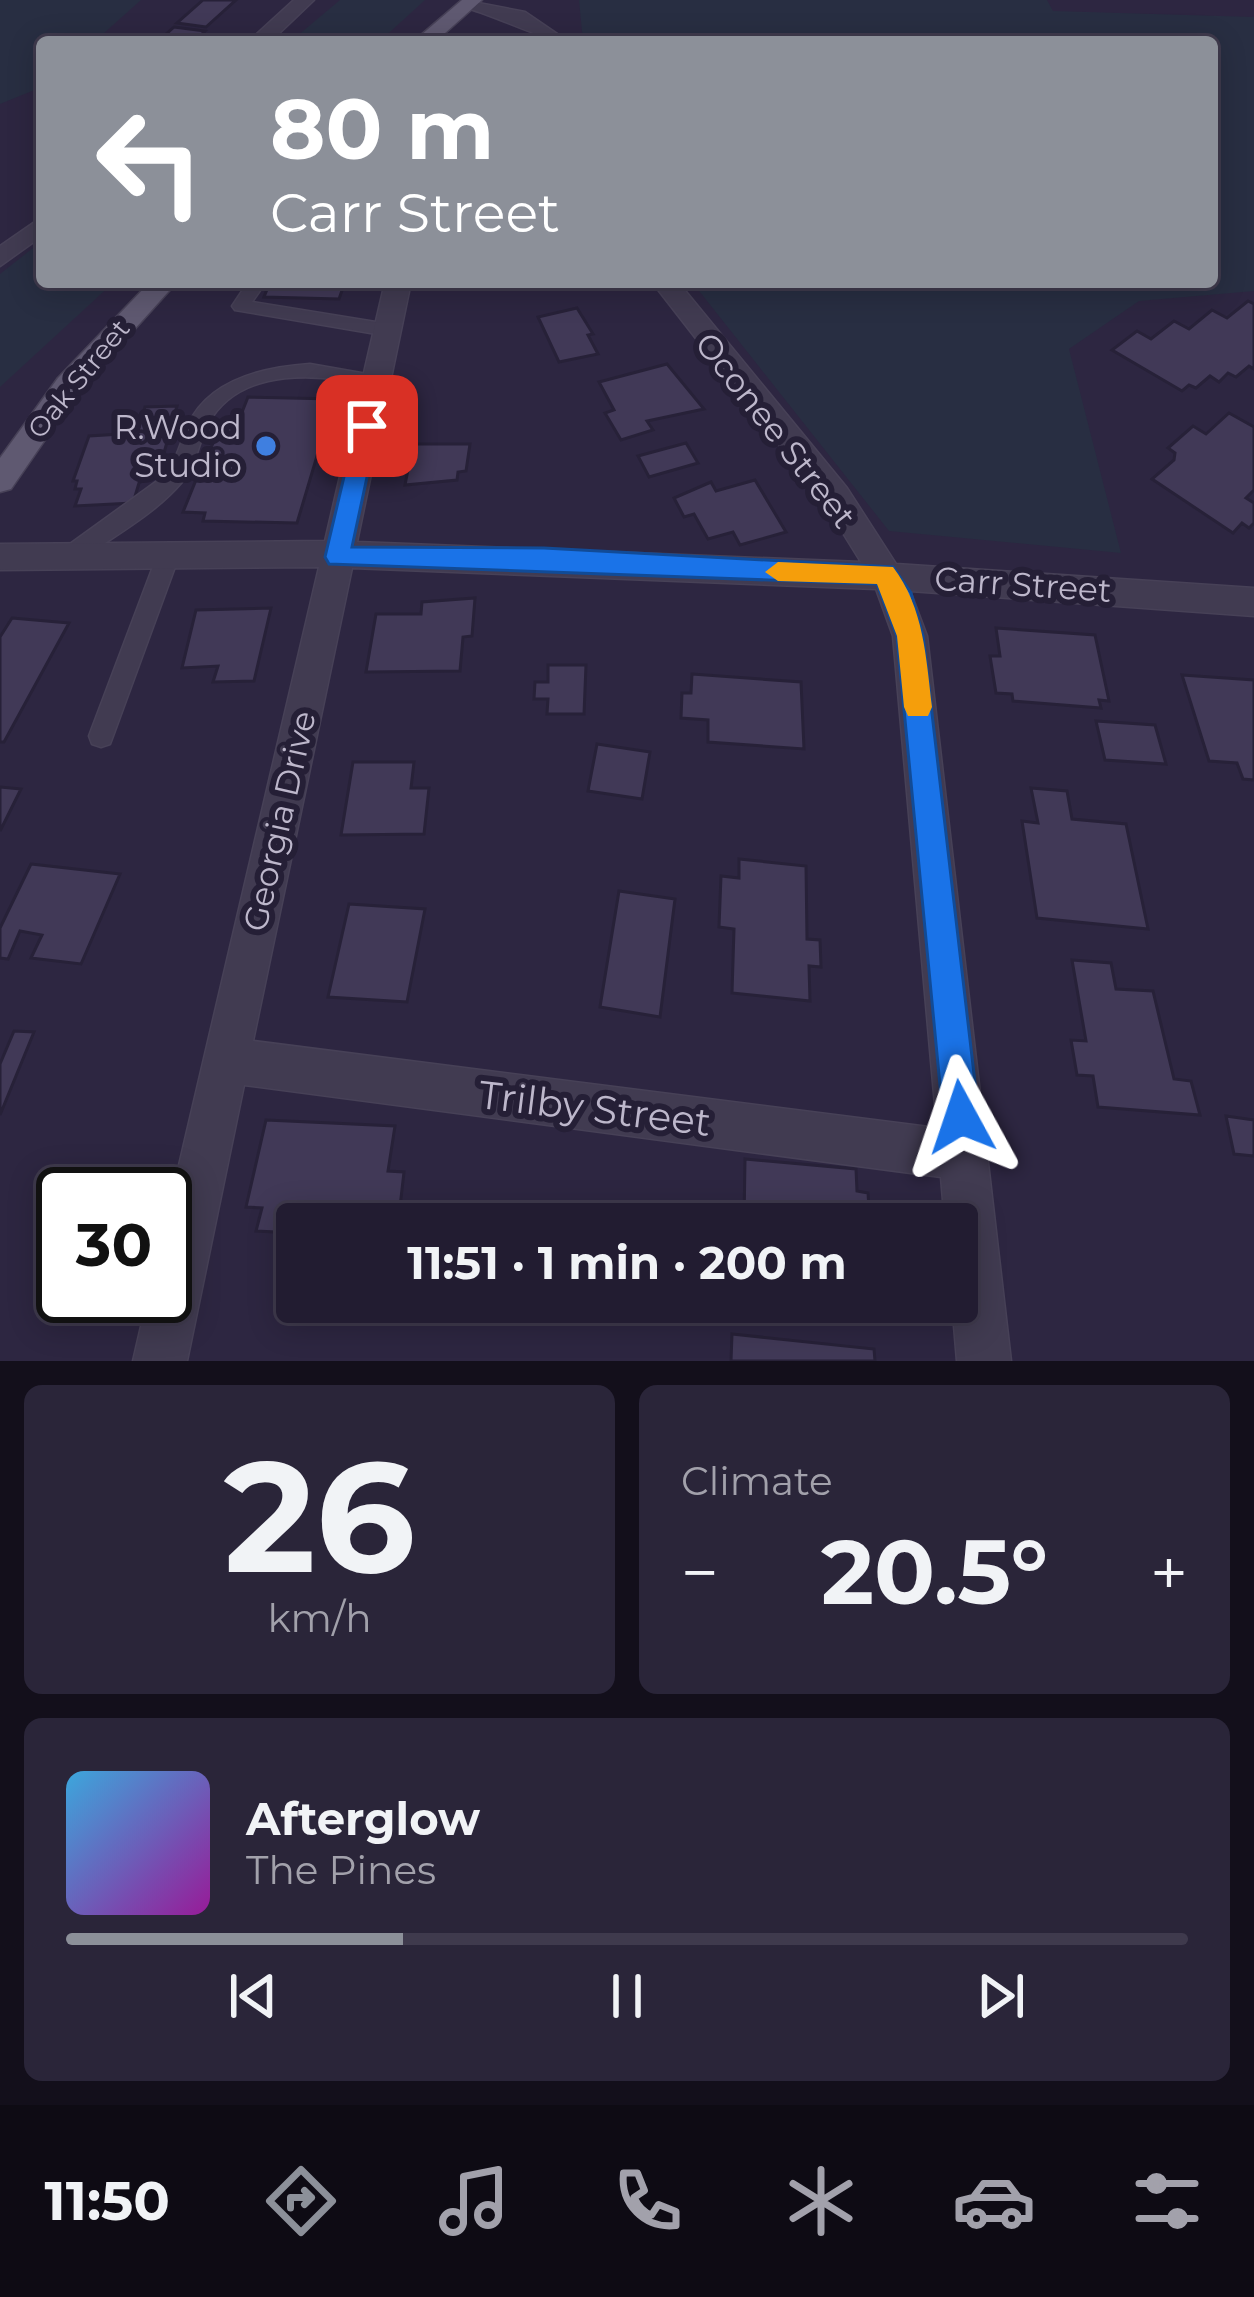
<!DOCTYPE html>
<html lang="en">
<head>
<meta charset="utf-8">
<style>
  :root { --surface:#221c31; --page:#2a2539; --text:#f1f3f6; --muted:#a2a1ab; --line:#3f3a4d; --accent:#8c9099 }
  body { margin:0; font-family:Montserrat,sans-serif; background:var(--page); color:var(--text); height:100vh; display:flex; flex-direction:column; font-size:45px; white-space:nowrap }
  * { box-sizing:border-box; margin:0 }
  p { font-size:39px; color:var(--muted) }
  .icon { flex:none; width:66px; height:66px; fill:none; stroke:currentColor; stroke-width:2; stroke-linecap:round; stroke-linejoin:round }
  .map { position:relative; height:1361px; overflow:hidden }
  .sheet { display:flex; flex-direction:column; gap:24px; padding:24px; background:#130f1b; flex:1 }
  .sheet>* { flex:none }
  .hud { position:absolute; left:36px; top:36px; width:1182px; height:252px; border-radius:12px; box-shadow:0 6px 30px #0003,0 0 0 3px var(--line); background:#8c9099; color:#fff; overflow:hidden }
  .speed { position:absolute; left:36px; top:1167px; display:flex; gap:24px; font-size:60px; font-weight:700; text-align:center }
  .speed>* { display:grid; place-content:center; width:156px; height:156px; border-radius:50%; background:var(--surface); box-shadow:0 6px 30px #0003,0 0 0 3px var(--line); line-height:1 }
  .speed .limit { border:6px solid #111; border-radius:18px; background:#fff; color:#111 }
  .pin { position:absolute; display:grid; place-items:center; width:102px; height:102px; color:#fff; margin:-51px; border-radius:24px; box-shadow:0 6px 18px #0006 }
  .me { position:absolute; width:132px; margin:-66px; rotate:355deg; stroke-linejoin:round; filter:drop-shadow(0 0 9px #0008) }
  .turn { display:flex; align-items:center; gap:42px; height:252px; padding:0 36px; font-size:54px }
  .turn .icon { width:156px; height:156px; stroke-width:2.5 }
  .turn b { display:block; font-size:84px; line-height:102px }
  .big { font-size:90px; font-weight:700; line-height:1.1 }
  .sheet .card { flex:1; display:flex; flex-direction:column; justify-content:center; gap:18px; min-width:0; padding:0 42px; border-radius:18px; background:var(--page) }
  .sheet .dial { align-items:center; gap:0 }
  .dial b { font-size:156px; line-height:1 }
  .song { display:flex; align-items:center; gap:36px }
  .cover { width:144px; height:144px; border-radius:18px; background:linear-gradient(135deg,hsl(200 70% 55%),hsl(300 70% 35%)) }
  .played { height:12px; border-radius:6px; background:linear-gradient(90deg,var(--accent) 30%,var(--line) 30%) }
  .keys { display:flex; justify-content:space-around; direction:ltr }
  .heat { display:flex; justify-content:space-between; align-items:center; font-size:66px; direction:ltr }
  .sheet .tiles { flex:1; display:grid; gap:24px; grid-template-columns:1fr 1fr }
  .card:last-child { grid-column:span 2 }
  .trip { position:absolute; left:276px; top:1203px; width:702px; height:120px; border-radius:12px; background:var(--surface); box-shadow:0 6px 30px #0003,0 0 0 3px var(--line); font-weight:700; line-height:120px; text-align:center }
  .menu { display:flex; height:192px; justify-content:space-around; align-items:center; background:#0e0b14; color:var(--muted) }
  .menu .icon { width:84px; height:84px }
  .menu .current { color:var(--accent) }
  .menu b { font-size:54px; color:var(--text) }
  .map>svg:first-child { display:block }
  .green { fill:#282e42 }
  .building { fill:#413957; stroke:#272138; stroke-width:3 }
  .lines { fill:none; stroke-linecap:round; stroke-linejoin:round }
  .lane-casing { stroke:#474157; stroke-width:3 }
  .street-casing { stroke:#474157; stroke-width:3 }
  .primary-casing { stroke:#474157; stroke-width:3 }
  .lane { fill:#413b51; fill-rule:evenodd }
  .street { fill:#413b51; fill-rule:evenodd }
  .primary { fill:#5f5971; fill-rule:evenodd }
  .route { fill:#1a73e8; stroke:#114b97; stroke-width:3 }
  .slow { fill:#f59e0b }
  .shop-dot { fill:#3f7fe0; stroke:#251f36; stroke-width:4.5 }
  .labels { text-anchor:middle; stroke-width:12; stroke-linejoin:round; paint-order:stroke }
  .far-street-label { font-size:27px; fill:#bdb7cb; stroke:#251f36 }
  .poi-label { font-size:33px; fill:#bdb7cb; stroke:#251f36; text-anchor:end }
  .street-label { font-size:33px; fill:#bdb7cb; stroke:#251f36 }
  .near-street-label { font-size:39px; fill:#bdb7cb; stroke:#251f36 }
</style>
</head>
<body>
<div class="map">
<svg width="1254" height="1361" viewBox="0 0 1254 1361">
  <rect width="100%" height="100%" fill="#2d2641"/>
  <g class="green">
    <path d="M 0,0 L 141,0 L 94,42 L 42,42 L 42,87 L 0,104 Z"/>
    <path d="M 340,0 L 425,0 L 379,42 L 290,42 Z"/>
    <path d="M 579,0 L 1047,0 L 1053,11 L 1254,17 L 1254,291 L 1139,301 L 1069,349 L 1121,553 L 889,531 L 692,282 L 1212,282 L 1212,42 L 583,42 Z"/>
    <path d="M 42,241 L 42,282 L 114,282 L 0,387 L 0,274 Z"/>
  </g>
  <g class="building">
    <path d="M 203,0 L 236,0 L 206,27 L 177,23 Z"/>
    <path d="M 174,27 L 205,31 L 195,41 L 163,37 Z"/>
    <path d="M 270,282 L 345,282 L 339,299 L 264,297 Z"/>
    <path d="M 1248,301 L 1254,304 L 1254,369 L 1249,366 L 1236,377 L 1228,373 L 1219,382 L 1210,376 L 1196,388 L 1189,385 L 1182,391 L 1112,350 L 1137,331 L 1151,339 L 1174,321 L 1189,329 L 1212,310 L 1227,318 Z"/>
    <path d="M 577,308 L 593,334 L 588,335 L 598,354 L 559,362 L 538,317 Z"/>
    <path d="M 667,364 L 704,409 L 647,421 L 653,430 L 621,440 L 605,413 L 614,410 L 599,382 Z"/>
    <path d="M 248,397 L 334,399 L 297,523 L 203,521 L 205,513 L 183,512 L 196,480 L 218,480 L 222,468 L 204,467 L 220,424 L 237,425 Z"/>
    <path d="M 177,406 L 159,471 L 139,483 L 133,503 L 75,506 L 81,489 L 75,489 L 77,481 L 73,481 L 89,436 L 137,433 L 145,407 Z"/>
    <path d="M 1229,413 L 1254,427 L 1254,490 L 1246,498 L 1254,503 L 1254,523 L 1249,528 L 1242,523 L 1233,533 L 1152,479 L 1174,460 L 1175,453 L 1168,448 L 1193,426 L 1206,434 Z"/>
    <path d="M 686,443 L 698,463 L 649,477 L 638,456 Z"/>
    <path d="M 413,444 L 470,444 L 466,471 L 458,472 L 457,480 L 405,485 Z"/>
    <path d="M 755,480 L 786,532 L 740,545 L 733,532 L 708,539 L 694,514 L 684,517 L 674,498 L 711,482 L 716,491 Z"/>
    <path d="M 475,598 L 472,636 L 463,637 L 460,671 L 366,672 L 376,614 L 421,614 L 422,602 Z"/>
    <path d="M 271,608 L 254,681 L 213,682 L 218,666 L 182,668 L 196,610 Z"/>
    <path d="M 12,618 L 69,623 L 4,742 L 0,742 L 0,637 Z"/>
    <path d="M 996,628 L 1095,635 L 1109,701 L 1099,700 L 1101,708 L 1013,701 L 1012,694 L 996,693 L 990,656 L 1000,656 Z"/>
    <path d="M 548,665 L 586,665 L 584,714 L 547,714 L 548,699 L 534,699 L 535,682 L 548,682 Z"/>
    <path d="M 692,674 L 801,682 L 804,749 L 708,742 L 708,720 L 681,718 L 682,693 L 691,693 Z"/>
    <path d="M 1182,675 L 1254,680 L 1254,780 L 1243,779 L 1237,763 L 1209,761 Z"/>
    <path d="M 1096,721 L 1155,725 L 1166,764 L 1105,760 Z"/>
    <path d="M 597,744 L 650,752 L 642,799 L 588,791 Z"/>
    <path d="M 353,762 L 414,762 L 411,788 L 429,788 L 424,834 L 341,835 Z"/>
    <path d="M 0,787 L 21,789 L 0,831 Z"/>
    <path d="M 1031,788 L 1067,791 L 1072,819 L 1126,824 L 1148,929 L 1037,918 L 1022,821 L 1038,823 Z"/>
    <path d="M 739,859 L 806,866 L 807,939 L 820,940 L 821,967 L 809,966 L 810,1001 L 732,993 L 734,929 L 719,927 L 721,876 L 739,878 Z"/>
    <path d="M 31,864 L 120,874 L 81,964 L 31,958 L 42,935 L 20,931 L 8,959 L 0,958 L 0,928 Z"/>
    <path d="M 619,891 L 675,899 L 660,1017 L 600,1007 Z"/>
    <path d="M 349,904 L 425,909 L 407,1002 L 328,997 Z"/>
    <path d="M 1072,960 L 1111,963 L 1116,989 L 1153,991 L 1174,1079 L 1191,1081 L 1200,1115 L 1098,1107 L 1093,1076 L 1077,1075 L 1071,1040 L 1086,1041 Z"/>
    <path d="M 14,1031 L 34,1032 L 0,1115 L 0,1064 Z"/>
    <path d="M 1226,1116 L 1254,1120 L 1254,1156 L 1234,1154 Z"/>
    <path d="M 266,1120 L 395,1126 L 388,1171 L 404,1172 L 400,1207 L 362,1205 L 359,1224 L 297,1224 L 297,1233 L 256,1231 L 262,1208 L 246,1207 Z"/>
    <path d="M 745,1159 L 856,1169 L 857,1191 L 868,1193 L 870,1224 L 744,1224 Z"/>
    <path d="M 578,1208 L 637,1220 L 637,1224 L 575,1224 Z"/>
    <path d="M 732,1334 L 874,1349 L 875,1361 L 731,1361 Z"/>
  </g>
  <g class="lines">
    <defs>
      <g id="lane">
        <path d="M 248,282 L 266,282 L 252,302 L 388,324 L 397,330 L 388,336 L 235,310 L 232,306 Z"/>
        <path d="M 310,364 L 384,377 L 386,382 L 377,388 C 324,373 240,365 208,424 C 198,443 197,465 182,482 C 154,515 113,536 79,561 L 63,561 L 60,555 L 63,549 L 164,476 C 177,460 180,443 188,425 C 209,379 265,367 310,364 Z"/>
        <path d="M 168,547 L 179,556 L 113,736 L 110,744 L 101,747 L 92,744 L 89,736 L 157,556 Z"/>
      </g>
      <g id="street">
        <path d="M 294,0 L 314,0 L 270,42 L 248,42 Z"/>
        <path d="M 463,0 L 525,12 L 569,42 C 546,42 495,15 463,7 Z"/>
        <path d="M 42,217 L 42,236 L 0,266 L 0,246 Z"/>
        <path d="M 385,282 L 411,282 L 357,542 L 861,562 L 825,504 L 652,282 L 678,282 L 847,488 L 896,564 L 1254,588 L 1254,616 L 910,591 L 927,636 L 1011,1361 L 957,1361 L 952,1302 L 957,1302 L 957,1224 L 945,1224 L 941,1177 L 244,1085 L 187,1361 L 133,1361 L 148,1296 L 165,1296 L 165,1225 L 319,567 L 0,570 L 0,544 L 325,541 ZM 352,568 L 876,589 L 893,636 L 937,1128 L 253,1041 Z"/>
      </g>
      <g id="primary">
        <path d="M 462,0 L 482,0 L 435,42 L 413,42 Z"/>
        <path d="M 150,282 L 177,282 L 78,392 L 11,489 L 0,492 L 0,458 L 58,378 Z"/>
      </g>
    </defs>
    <use href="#lane" class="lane-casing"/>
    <use href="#street" class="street-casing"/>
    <use href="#primary" class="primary-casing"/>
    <use href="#lane" class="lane"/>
    <use href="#street" class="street"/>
    <use href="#primary" class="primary"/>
  </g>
  <path class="route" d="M 367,418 L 378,426 L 352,547 L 544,548 L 893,567 L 911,593 L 923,636 L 979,1117 L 974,1129 L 961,1134 L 948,1129 L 943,1117 L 897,636 L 877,584 L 329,564 L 325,557 L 356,426 Z"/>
  <path class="slow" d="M 778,562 L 893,567 C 924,608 926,657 932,707 L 928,716 L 908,716 L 904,707 L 897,636 L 877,584 L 778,581 L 765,572 Z"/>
  <circle class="shop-dot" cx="266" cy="446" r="12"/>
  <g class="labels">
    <g class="far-street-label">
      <text transform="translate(79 379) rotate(-51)" y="9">Oak Street</text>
    </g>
    <g class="poi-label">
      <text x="242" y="439">R.Wood<tspan x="242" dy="38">Studio</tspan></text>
    </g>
    <g class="street-label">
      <text transform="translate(776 430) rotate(52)" y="12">Oconee Street</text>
      <text transform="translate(1023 584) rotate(4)" y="12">Carr Street</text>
      <text transform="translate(279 821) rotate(-77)" y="12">Georgia Drive</text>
    </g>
    <g class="near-street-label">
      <text transform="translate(595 1108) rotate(7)" y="14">Trilby Street</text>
    </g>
  </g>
</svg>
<div class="speed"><div class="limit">30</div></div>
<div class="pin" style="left:367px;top:426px;background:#d93025"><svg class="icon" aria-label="arrive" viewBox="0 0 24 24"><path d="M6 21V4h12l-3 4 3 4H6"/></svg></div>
<svg class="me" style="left:961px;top:1117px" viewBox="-20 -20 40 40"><path d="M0-17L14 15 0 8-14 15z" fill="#1a73e8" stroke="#fff" stroke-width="4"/></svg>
<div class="trip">11:51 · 1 min · 200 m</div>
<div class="hud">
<div class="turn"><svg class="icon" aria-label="left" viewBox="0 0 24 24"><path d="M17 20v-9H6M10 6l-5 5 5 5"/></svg><div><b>80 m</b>Carr Street</div></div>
</div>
</div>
<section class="sheet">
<div class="tiles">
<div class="card dial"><b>26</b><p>km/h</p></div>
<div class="card"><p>Climate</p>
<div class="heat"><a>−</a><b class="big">20.5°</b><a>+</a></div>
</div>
<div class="card">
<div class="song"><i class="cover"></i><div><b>Afterglow</b><p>The Pines</p></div></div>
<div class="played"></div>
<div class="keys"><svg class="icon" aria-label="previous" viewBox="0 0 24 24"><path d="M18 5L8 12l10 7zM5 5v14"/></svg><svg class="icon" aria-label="pause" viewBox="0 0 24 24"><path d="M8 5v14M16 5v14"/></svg><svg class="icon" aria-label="next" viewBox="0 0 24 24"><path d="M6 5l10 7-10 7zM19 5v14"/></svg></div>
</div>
</div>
</section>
<nav class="menu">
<b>11:50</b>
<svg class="icon current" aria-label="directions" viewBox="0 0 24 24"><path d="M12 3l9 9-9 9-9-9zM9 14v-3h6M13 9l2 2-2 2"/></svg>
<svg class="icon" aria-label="music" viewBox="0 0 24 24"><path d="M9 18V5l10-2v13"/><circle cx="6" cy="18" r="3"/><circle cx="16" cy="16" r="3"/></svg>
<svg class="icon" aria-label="phone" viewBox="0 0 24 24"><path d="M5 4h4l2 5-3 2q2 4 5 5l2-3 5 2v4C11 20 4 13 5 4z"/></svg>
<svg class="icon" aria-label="climate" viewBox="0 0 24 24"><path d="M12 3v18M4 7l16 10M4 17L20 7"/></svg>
<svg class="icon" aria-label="car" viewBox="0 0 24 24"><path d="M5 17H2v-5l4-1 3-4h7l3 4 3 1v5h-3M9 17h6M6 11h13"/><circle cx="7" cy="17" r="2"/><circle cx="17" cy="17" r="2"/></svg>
<svg class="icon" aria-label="filters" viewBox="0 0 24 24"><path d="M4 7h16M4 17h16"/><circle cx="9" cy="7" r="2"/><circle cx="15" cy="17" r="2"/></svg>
</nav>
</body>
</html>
